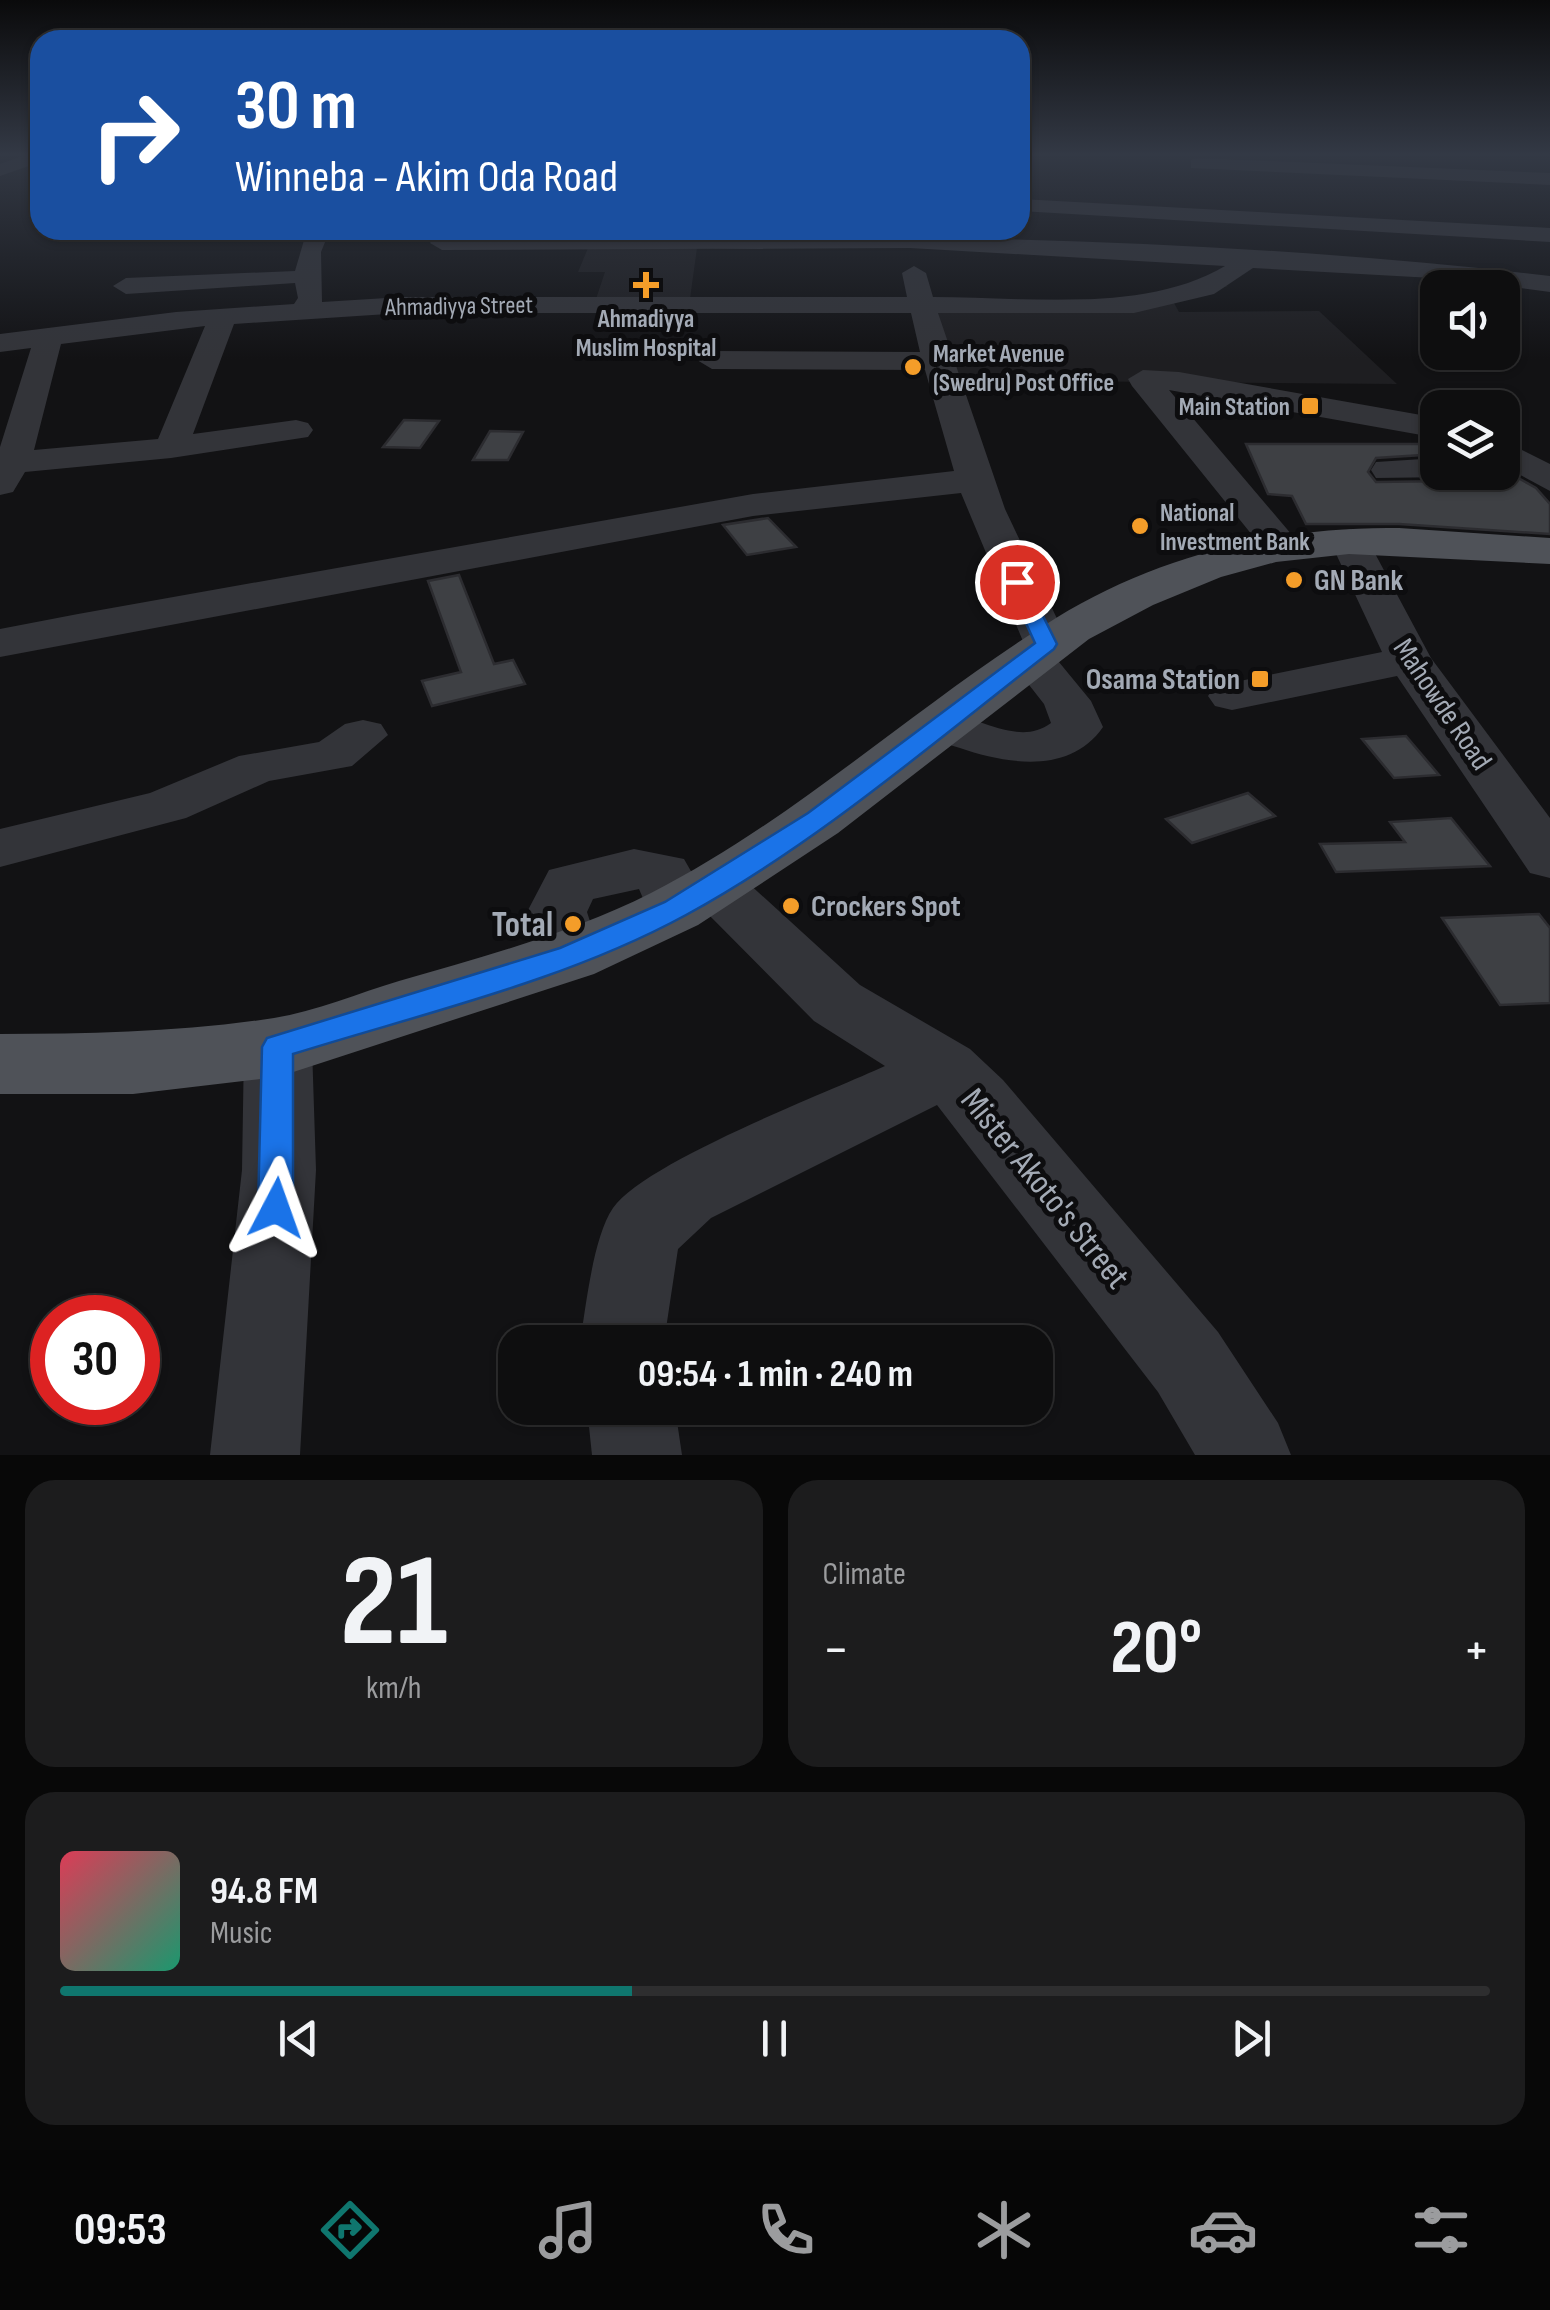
<!DOCTYPE html>
<html lang="en">
<head>
<meta charset="utf-8">
<style>
  :root { --surface:#0e0e0f; --page:#1c1c1d; --text:#f1f3f6; --muted:#9b9c9e; --line:#2e2e2f; --accent:#0f766e }
  body { margin:0; font-family:"Sofia Sans Condensed",sans-serif; background:var(--page); color:var(--text); height:100vh; display:flex; flex-direction:column; font-size:38px; white-space:nowrap }
  * { box-sizing:border-box; margin:0 }
  p { font-size:32px; color:var(--muted) }
  .icon { flex:none; width:55px; height:55px; fill:none; stroke:currentColor; stroke-width:2; stroke-linecap:round; stroke-linejoin:round }
  .map { position:relative; height:1455px; overflow:hidden }
  .details { display:flex; flex-direction:column; gap:25px; padding:25px; background:#080808; flex:1 }
  .details>* { flex:none }
  .guide { position:absolute; left:30px; top:30px; width:1000px; height:210px; border-radius:30px; box-shadow:0 2px 8px #0004,0 0 0 2px var(--line); background:#1a4fa0; color:#fff; overflow:hidden }
  .fabs { position:absolute; left:1420px; top:270px; display:grid; gap:20px }
  .fabs a { display:grid; place-items:center; width:100px; height:100px; border-radius:20px; background:var(--surface); box-shadow:0 2px 8px #0004,0 0 0 2px var(--line); font-size:50px }
  .speed { position:absolute; left:30px; top:1295px; display:flex; gap:20px; font-size:50px; font-weight:700; text-align:center }
  .speed>* { display:grid; place-content:center; width:130px; height:130px; border-radius:50%; background:var(--surface); box-shadow:0 2px 8px #0004,0 0 0 2px var(--line); line-height:1 }
  .speed .limit { border:15px solid #d22; background:#fff; color:#111 }
  .pin { position:absolute; display:grid; place-items:center; width:85px; height:85px; color:#fff; margin:-42px; border:5px solid #fff; border-radius:50%; box-shadow:0 2px 10px #0007 }
  .me { position:absolute; width:110px; margin:-55px; rotate:4deg; stroke-linejoin:round; filter:drop-shadow(0 0 8px #0008) }
  .turn { display:flex; align-items:center; gap:35px; height:210px; padding:0 40px; font-size:45px }
  .turn .icon { width:130px; height:130px; stroke-width:2.5 }
  .turn b { display:block; font-size:70px; line-height:85px }
  .big { font-size:75px; font-weight:700; line-height:1.1 }
  .details .card { flex:1; display:flex; flex-direction:column; justify-content:center; gap:15px; min-width:0; padding:0 35px; border-radius:30px; background:var(--page) }
  .details .dial { align-items:center; gap:0 }
  .dial b { font-size:130px; line-height:1 }
  .song { display:flex; align-items:center; gap:30px }
  .cover { width:120px; height:120px; border-radius:15px; background:linear-gradient(135deg,hsl(350 70% 55%),hsl(160 70% 35%)) }
  .played { height:10px; border-radius:5px; background:linear-gradient(90deg,var(--accent) 40%,var(--line) 40%) }
  .keys { display:flex; justify-content:space-around; direction:ltr }
  .heat { display:flex; justify-content:space-between; align-items:center; font-size:55px; direction:ltr }
  .details .tiles { flex:1; display:grid; gap:25px; grid-template-columns:1fr 1fr }
  .card:last-child { grid-column:span 2 }
  .trip { position:absolute; left:498px; top:1325px; width:555px; height:100px; border-radius:30px; background:var(--surface); box-shadow:0 2px 8px #0004,0 0 0 2px var(--line); font-weight:700; line-height:100px; text-align:center }
  .tabs { display:flex; height:160px; justify-content:space-around; align-items:center; background:#060606; color:var(--muted) }
  .tabs .icon { width:70px; height:70px }
  .tabs .selected { color:var(--accent) }
  .tabs b { font-size:45px; color:var(--text) }
  .map>svg:first-child { display:block }
  .built { fill:#1e1e21 }
  .building { fill:#3e4044; stroke:#2c2c30; stroke-width:2.5 }
  .lines { fill:none; stroke-linecap:round; stroke-linejoin:round }
  .minor { fill:#333439; fill-rule:evenodd }
  .major { fill:#4f5258; fill-rule:evenodd }
  .route { fill:#1a73e8; stroke:#114b97; stroke-width:2.5 }
  .poi-dot { fill:#f49d29; stroke:#0d0d0f; stroke-width:4 }
  .labels { text-anchor:middle; stroke-width:10; stroke-linejoin:round; paint-order:stroke }
  .far-street-label { font-size:25px; fill:#a3aab5; stroke:#0d0d0f }
  .far-poi-label { font-size:25px; font-weight:bold; fill:#a3aab5; stroke:#0d0d0f; text-anchor:start }
  .poi-label { font-size:30px; font-weight:bold; fill:#a3aab5; stroke:#0d0d0f; text-anchor:start }
  .street-label { font-size:30px; fill:#a3aab5; stroke:#0d0d0f }
  .near-poi-label { font-size:35px; font-weight:bold; fill:#a3aab5; stroke:#0d0d0f; text-anchor:end }
  .near-street-label { font-size:35px; fill:#a3aab5; stroke:#0d0d0f }
</style>
</head>
<body>
<div class="map">
<svg width="1550" height="1455" viewBox="0 0 1550 1455">
  <rect width="100%" height="100%" fill="#121214"/>
  <g class="built">
    <path d="M 588,248 L 697,248 L 690,299 L 596,299 L 605,272 L 578,272 Z"/>
    <path d="M 1211,280 L 1228,286 L 1174,303 L 1179,312 L 1319,311 L 1397,384 L 933,380 L 914,299 L 1155,299 Z"/>
  </g>
  <g class="building">
    <path d="M 404,420 L 439,421 L 420,448 L 383,447 Z"/>
    <path d="M 490,431 L 523,432 L 508,460 L 473,460 Z"/>
    <path d="M 1246,444 L 1438,444 L 1438,454 L 1376,458 L 1368,472 L 1376,482 L 1451,481 L 1456,476 L 1520,479 L 1536,488 L 1550,504 L 1550,534 L 1399,524 L 1306,524 L 1292,496 L 1268,494 Z"/>
    <path d="M 768,518 L 796,547 L 747,555 L 723,525 Z"/>
    <path d="M 459,575 L 494,664 L 513,660 L 525,684 L 432,706 L 422,681 L 461,672 L 428,581 Z"/>
    <path d="M 1406,736 L 1439,775 L 1394,778 L 1362,739 Z"/>
    <path d="M 1248,793 L 1275,816 L 1192,843 L 1166,819 Z"/>
    <path d="M 1451,818 L 1490,866 L 1336,872 L 1320,844 L 1405,842 L 1390,822 Z"/>
    <path d="M 1539,914 L 1550,928 L 1550,1003 L 1500,1005 L 1442,918 Z"/>
  </g>
  <g class="lines">
    <g class="minor">
      <path d="M 22,156 L 40,156 L 40,162 L 0,176 L 0,164 Z"/>
      <path d="M 1198,158 L 1550,173 L 1550,185 L 1191,168 L 1191,160 Z"/>
      <path d="M 1020,199 L 1550,228 L 1550,242 L 1020,211 Z"/>
      <path d="M 307,230 L 330,230 L 321,252 L 322,302 L 403,297 L 907,297 L 902,273 L 914,266 L 926,273 L 933,297 C 1025,297 1144,314 1225,266 L 910,248 L 442,250 L 430,243 L 439,230 L 461,230 L 458,236 C 822,234 1188,233 1550,276 L 1550,292 L 1451,279 L 1253,268 L 1214,294 L 1134,313 L 938,313 L 1005,509 L 1069,644 L 1054,656 L 1091,701 L 1103,727 C 1070,775 1007,764 960,748 C 944,743 930,740 920,726 L 927,715 C 968,705 1014,751 1051,723 L 1044,704 L 1008,658 L 1015,648 L 1025,646 L 961,493 L 753,516 L 0,657 L 0,629 L 78,614 L 753,494 L 954,471 L 925,370 L 712,369 L 697,360 L 712,351 L 920,352 L 911,313 L 403,313 L 234,324 L 193,434 L 296,420 L 308,423 L 313,430 L 308,437 L 171,458 L 25,472 L 13,492 L 0,495 L 0,447 L 31,348 L 0,352 L 0,334 L 176,312 L 294,304 L 298,298 L 295,283 L 126,294 L 113,286 L 126,278 L 295,271 ZM 205,326 L 158,439 L 34,450 L 61,344 Z"/>
      <path d="M 1143,370 L 1179,372 L 1438,418 L 1438,438 L 1169,390 L 1303,548 L 1297,556 L 1283,560 L 1269,556 L 1132,386 L 1128,379 Z"/>
      <path d="M 1502,440 L 1550,464 L 1550,491 L 1502,465 Z"/>
      <path d="M 1438,458 L 1438,472 L 1453,472 L 1451,477 L 1376,478 L 1371,470 L 1376,462 Z"/>
      <path d="M 1350,529 L 1364,533 L 1431,658 L 1550,818 L 1550,878 L 1530,873 L 1397,676 L 1232,710 L 1215,706 L 1208,696 L 1215,686 L 1382,652 L 1330,541 L 1336,533 Z"/>
      <path d="M 363,720 L 381,724 L 388,735 L 352,766 L 269,781 L 186,818 L 0,867 L 0,829 L 150,793 L 239,756 L 319,742 L 345,724 Z"/>
      <path d="M 634,849 L 684,859 L 692,873 L 714,865 L 735,871 L 860,985 L 970,1049 L 1003,1080 L 1218,1332 L 1278,1423 L 1291,1455 L 1195,1455 L 1158,1392 L 937,1105 L 711,1218 L 678,1249 L 664,1342 L 580,1342 C 586,1307 593,1237 613,1208 C 645,1162 826,1093 885,1066 L 814,1021 L 704,910 L 696,924 L 675,930 L 654,924 L 639,889 L 593,899 L 587,912 L 601,956 L 592,972 L 570,979 L 548,972 L 527,912 L 549,870 Z"/>
      <path d="M 278,1020 L 302,1028 L 312,1047 L 316,1170 L 300,1455 L 210,1455 L 242,1170 L 244,1047 L 254,1028 Z"/>
      <path d="M 587,1408 L 675,1408 L 682,1455 L 592,1455 Z"/>
    </g>
    <path class="major" d="M 1399,528 L 1550,538 L 1550,564 L 1349,554 L 1276,562 L 1221,577 L 1153,605 L 1089,639 L 838,833 L 698,925 L 594,974 L 278,1077 L 133,1094 L 0,1094 L 0,1034 C 92,1034 183,1032 274,1018 C 316,1011 359,993 399,981 C 485,956 572,933 651,893 C 798,818 918,703 1056,618 C 1158,555 1280,526 1399,528 Z"/>
  </g>
  <linearGradient id="sky" x2="0" y2="1"><stop stop-color="#0a0a0b"/><stop offset="0.43" stop-color="#333945"/><stop offset="1" stop-color="#333945" stop-opacity="0"/></linearGradient>
  <rect width="1550" height="359" fill="url(#sky)"/>
  <path class="route" d="M 1010,578 L 1026,582 L 1057,644 L 1054,649 C 935,741 818,843 686,915 C 565,981 424,1013 293,1054 L 293,1208 L 288,1219 L 276,1223 L 263,1219 L 258,1208 L 262,1047 L 267,1038 L 560,948 L 665,902 L 808,813 L 1035,643 L 1007,582 Z"/>
  <g class="poi-dot">
    <path d="M641 270h10v10h10v10h-10v10h-10v-10h-10v-10h10z"/>
    <circle cx="913" cy="367" r="10"/>
    <rect x="1300" y="396" width="20" height="20" rx="5"/>
    <circle cx="1140" cy="526" r="10"/>
    <circle cx="1294" cy="580" r="10"/>
    <rect x="1250" y="669" width="20" height="20" rx="5"/>
    <circle cx="791" cy="906" r="10"/>
    <circle cx="573" cy="924" r="10"/>
  </g>
  <g class="labels">
    <g class="far-street-label">
      <text transform="translate(459 305) rotate(-1)" y="9">Ahmadiyya Street</text>
    </g>
    <g class="far-poi-label">
      <text x="646" y="327" text-anchor="middle">Ahmadiyya<tspan x="646" dy="29">Muslim Hospital</tspan></text>
      <text x="933" y="362">Market Avenue<tspan x="933" dy="29">(Swedru) Post Office</tspan></text>
      <text x="1290" y="415" text-anchor="end">Main Station</text>
      <text x="1160" y="521">National<tspan x="1160" dy="29">Investment Bank</tspan></text>
    </g>
    <g class="poi-label">
      <text x="1314" y="590">GN Bank</text>
      <text x="1240" y="689" text-anchor="end">Osama Station</text>
      <text x="811" y="916">Crockers Spot</text>
    </g>
    <g class="street-label">
      <text transform="translate(1443 704) rotate(56)" y="10">Mahowde Road</text>
    </g>
    <g class="near-poi-label">
      <text x="553" y="936">Total</text>
    </g>
    <g class="near-street-label">
      <text transform="translate(1046 1188) rotate(51)" y="12">Mister Akoto's Street</text>
    </g>
  </g>
</svg>
<div class="fabs">
<a><svg class="icon" aria-label="sound" viewBox="0 0 24 24"><path d="M4 9h4l5-4v14l-5-4H4zM17 9q2 3 0 6"/></svg></a>
<a><svg class="icon" aria-label="layers" viewBox="0 0 24 24"><path d="M12 4l9 5-9 5-9-5zM3 14l9 5 9-5"/></svg></a>
</div>
<div class="speed"><div class="limit">30</div></div>
<div class="pin" style="left:1017px;top:582px;background:#d93025"><svg class="icon" aria-label="arrive" viewBox="0 0 24 24"><path d="M6 21V4h12l-3 4 3 4H6"/></svg></div>
<svg class="me" style="left:276px;top:1208px" viewBox="-20 -20 40 40"><path d="M0-17L14 15 0 8-14 15z" fill="#1a73e8" stroke="#fff" stroke-width="4"/></svg>
<div class="trip">09:54 · 1 min · 240 m</div>
<div class="guide">
<div class="turn"><svg class="icon" aria-label="right" viewBox="0 0 24 24"><path d="M7 20v-9h11M14 6l5 5-5 5"/></svg><div><b>30 m</b>Winneba - Akim Oda Road</div></div>
</div>
</div>
<section class="details">
<div class="tiles">
<div class="card dial"><b>21</b><p>km/h</p></div>
<div class="card"><p>Climate</p>
<div class="heat"><a>−</a><b class="big">20°</b><a>+</a></div>
</div>
<div class="card">
<div class="song"><i class="cover"></i><div><b>94.8 FM</b><p>Music</p></div></div>
<div class="played"></div>
<div class="keys"><svg class="icon" aria-label="previous" viewBox="0 0 24 24"><path d="M18 5L8 12l10 7zM5 5v14"/></svg><svg class="icon" aria-label="pause" viewBox="0 0 24 24"><path d="M8 5v14M16 5v14"/></svg><svg class="icon" aria-label="next" viewBox="0 0 24 24"><path d="M6 5l10 7-10 7zM19 5v14"/></svg></div>
</div>
</div>
</section>
<nav class="tabs">
<b>09:53</b>
<svg class="icon selected" aria-label="directions" viewBox="0 0 24 24"><path d="M12 3l9 9-9 9-9-9zM9 14v-3h6M13 9l2 2-2 2"/></svg>
<svg class="icon" aria-label="music" viewBox="0 0 24 24"><path d="M9 18V5l10-2v13"/><circle cx="6" cy="18" r="3"/><circle cx="16" cy="16" r="3"/></svg>
<svg class="icon" aria-label="phone" viewBox="0 0 24 24"><path d="M5 4h4l2 5-3 2q2 4 5 5l2-3 5 2v4C11 20 4 13 5 4z"/></svg>
<svg class="icon" aria-label="climate" viewBox="0 0 24 24"><path d="M12 3v18M4 7l16 10M4 17L20 7"/></svg>
<svg class="icon" aria-label="car" viewBox="0 0 24 24"><path d="M5 17H2v-5l4-1 3-4h7l3 4 3 1v5h-3M9 17h6M6 11h13"/><circle cx="7" cy="17" r="2"/><circle cx="17" cy="17" r="2"/></svg>
<svg class="icon" aria-label="filters" viewBox="0 0 24 24"><path d="M4 7h16M4 17h16"/><circle cx="9" cy="7" r="2"/><circle cx="15" cy="17" r="2"/></svg>
</nav>
</body>
</html>
